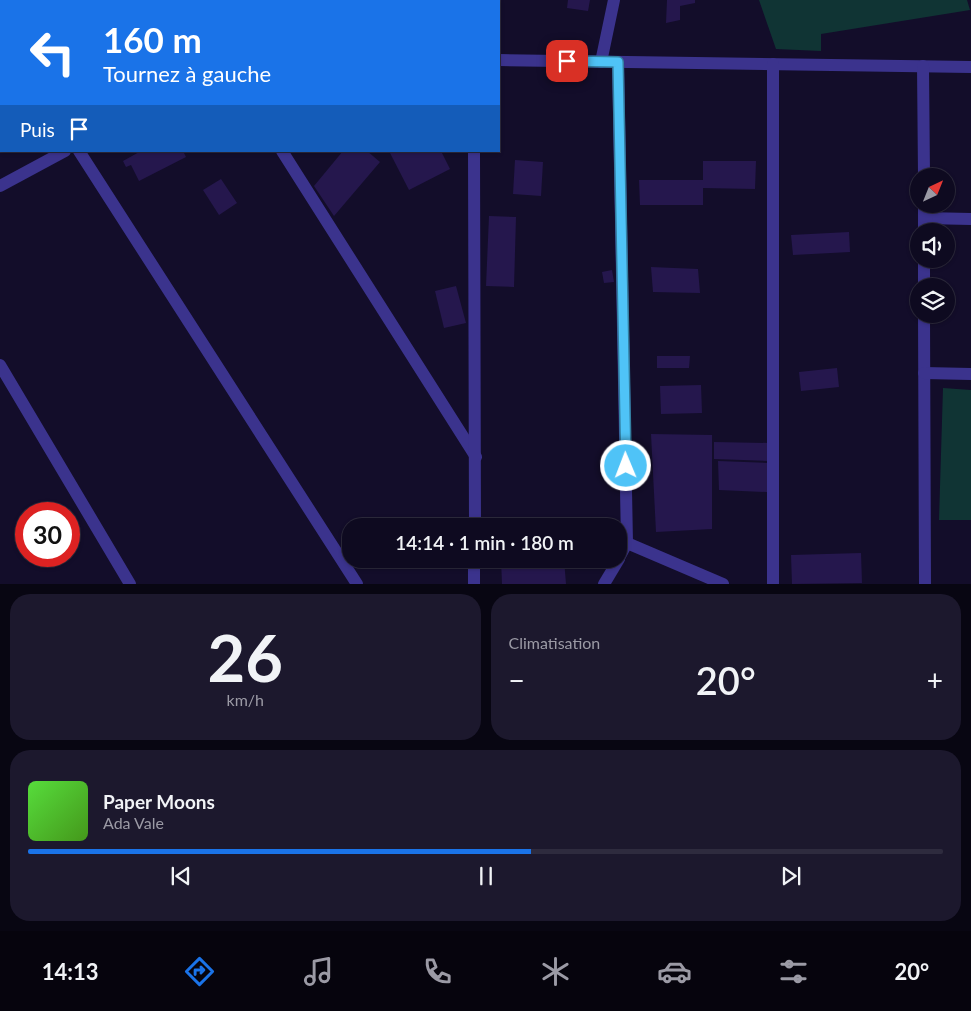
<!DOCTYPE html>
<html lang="fr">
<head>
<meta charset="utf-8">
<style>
  :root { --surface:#0e0a20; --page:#1c182d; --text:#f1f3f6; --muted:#9b9aa5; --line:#2e2b3e; --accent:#1a73e8 }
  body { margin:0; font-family:Lato,sans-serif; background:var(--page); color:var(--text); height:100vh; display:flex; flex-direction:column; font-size:19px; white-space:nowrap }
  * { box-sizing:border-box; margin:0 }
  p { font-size:16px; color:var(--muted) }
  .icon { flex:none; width:28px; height:28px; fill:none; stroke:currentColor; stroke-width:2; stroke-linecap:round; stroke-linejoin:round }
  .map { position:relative; height:584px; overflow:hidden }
  .sheet { display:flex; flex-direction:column; gap:10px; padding:10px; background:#080612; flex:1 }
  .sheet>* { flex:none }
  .banner { position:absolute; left:0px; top:0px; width:500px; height:152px; box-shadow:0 1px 4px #0004,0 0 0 1px var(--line); background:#1a73e8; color:#fff; overflow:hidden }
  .needle { width:32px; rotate:43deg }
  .fabs { position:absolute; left:910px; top:168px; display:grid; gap:10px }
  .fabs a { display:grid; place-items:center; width:45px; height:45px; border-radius:50%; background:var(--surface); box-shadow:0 1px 4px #0004,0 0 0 1px var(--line); font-size:25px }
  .speed { position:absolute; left:15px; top:502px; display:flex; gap:10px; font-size:25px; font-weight:700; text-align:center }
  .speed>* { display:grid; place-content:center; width:65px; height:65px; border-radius:50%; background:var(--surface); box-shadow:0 1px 4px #0004,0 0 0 1px var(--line); line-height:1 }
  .speed .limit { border:8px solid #d22; background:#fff; color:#111 }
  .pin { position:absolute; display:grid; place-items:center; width:42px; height:42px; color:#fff; margin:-21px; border-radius:10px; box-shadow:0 2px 8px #0006 }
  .me { position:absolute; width:55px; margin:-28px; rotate:359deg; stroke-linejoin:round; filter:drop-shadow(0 0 4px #0008) }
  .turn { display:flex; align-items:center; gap:18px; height:105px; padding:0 20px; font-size:22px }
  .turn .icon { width:65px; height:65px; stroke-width:2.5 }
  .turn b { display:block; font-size:35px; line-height:42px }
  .then { display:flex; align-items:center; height:48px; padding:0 20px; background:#0003; gap:10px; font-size:19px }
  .big { font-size:38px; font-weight:600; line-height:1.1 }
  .sheet .card { flex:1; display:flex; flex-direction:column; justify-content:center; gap:8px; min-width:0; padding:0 18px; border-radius:20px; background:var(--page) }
  .sheet .dial { align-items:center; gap:0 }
  .dial b { font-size:65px; line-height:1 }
  .song { display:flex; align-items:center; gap:15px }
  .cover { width:60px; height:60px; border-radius:8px; background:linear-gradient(135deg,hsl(110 70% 55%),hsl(100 70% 35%)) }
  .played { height:5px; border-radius:2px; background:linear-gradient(90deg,var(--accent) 55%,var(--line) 55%) }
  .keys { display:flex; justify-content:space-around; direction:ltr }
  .heat { display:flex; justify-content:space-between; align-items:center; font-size:28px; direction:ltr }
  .sheet .tiles { flex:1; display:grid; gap:10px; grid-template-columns:1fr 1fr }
  .card:last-child { grid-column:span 2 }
  .trip { position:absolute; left:342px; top:518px; width:285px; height:50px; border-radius:20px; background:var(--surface); box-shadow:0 1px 4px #0004,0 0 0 1px var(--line); font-weight:600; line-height:50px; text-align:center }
  .dock { display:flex; height:80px; justify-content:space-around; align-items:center; background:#06040d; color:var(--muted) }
  .dock .icon { width:35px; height:35px }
  .dock .selected { color:var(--accent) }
  .dock b { font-size:22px; color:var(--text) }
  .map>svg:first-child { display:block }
  .green { fill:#103434 }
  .building { fill:#25174d }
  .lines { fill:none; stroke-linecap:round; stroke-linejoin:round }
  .minor { stroke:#3b338d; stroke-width:12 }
  .route-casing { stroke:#337fa1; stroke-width:12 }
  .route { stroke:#4fc3f7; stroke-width:9 }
</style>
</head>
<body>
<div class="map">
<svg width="971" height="584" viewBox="0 0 971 584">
  <rect width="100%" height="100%" fill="#130d2a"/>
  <g class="green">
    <path d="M 759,0 L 967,0 L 970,10 L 821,34 L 821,51 L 776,49 Z"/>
    <path d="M 943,388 L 971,390 L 971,520 L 939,520 Z"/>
  </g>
  <g class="building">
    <path d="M 568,0 L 590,0 L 588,11 L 567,8 Z"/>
    <path d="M 667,0 L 695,0 L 695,3 L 680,6 L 680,20 L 666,23 Z"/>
    <path d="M 141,151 L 183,151 L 186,157 L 139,181 L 131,165 L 126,167 L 123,161 Z"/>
    <path d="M 343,151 L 367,151 L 380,162 L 334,216 L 314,186 Z"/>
    <path d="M 389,151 L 441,151 L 450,169 L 409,190 Z"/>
    <path d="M 515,160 L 543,162 L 541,196 L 513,194 Z"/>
    <path d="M 703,161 L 756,161 L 755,189 L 703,188 L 703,205 L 640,205 L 639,180 L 703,180 Z"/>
    <path d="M 221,179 L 237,203 L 219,215 L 203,190 Z"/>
    <path d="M 489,216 L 516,217 L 514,287 L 486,286 Z"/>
    <path d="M 849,232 L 850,252 L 793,255 L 791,235 Z"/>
    <path d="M 651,267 L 698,269 L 700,293 L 653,292 Z"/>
    <path d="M 612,270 L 614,282 L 604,283 L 602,272 Z"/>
    <path d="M 456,286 L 466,323 L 444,328 L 435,291 Z"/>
    <path d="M 657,356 L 690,356 L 689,368 L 657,368 Z"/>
    <path d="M 837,368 L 839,387 L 801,391 L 799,372 Z"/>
    <path d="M 701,385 L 702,413 L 661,414 L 660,386 Z"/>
    <path d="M 651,434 L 712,435 L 712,529 L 656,532 Z"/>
    <path d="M 714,442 L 770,443 L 769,461 L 714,459 Z"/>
    <path d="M 718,461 L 768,463 L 767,492 L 719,490 Z"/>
    <path d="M 861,553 L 862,583 L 792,584 L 791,555 Z"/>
    <path d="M 501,559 L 564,559 L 566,584 L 502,584 Z"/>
  </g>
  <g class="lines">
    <g class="minor">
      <path d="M 257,0 L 258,1"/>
      <path d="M 402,0 L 402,1"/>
      <path d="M 11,1 L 14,0"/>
      <path d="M 0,5 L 1,5"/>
      <path d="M 0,24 L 1,26"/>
      <path d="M 499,60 L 971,67"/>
      <path d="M 601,62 L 614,0"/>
      <path d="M 618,62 L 627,543 L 619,558"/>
      <path d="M 923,66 L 924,176"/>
      <path d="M 79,151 L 357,584"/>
      <path d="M 282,151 L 476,457"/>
      <path d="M 474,151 L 475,526"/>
      <path d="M 0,186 L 65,151"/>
      <path d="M 924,204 L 924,231"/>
      <path d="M 924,218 L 971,219"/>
      <path d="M 924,259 L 924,286"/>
      <path d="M 924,314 L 925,584"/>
      <path d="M 0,365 L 130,584"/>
      <path d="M 924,373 L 971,374"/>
      <path d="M 627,543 L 723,584"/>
      <path d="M 474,584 L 474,559"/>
      <path d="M 604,584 L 619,559"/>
      <path d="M 773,584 L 773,64"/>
    </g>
  </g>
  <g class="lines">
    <defs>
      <path id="route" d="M 567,61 L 618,62 L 626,466"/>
    </defs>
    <use href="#route" class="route-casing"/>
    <use href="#route" class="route"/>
  </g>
</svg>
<div class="fabs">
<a><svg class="needle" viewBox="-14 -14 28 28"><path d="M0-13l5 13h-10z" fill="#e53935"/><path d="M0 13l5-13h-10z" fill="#9b9aa5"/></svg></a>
<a><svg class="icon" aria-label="sound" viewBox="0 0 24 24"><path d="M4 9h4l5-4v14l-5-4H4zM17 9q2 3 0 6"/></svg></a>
<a><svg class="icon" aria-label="layers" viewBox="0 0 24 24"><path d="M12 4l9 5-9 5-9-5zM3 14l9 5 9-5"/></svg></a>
</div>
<div class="speed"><div class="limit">30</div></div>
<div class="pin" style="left:567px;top:61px;background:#d93025"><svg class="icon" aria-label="arrive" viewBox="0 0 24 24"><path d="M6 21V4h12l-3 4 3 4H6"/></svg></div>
<svg class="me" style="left:626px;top:466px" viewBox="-20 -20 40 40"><circle r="17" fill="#4fc3f7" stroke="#fff" stroke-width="3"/><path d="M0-11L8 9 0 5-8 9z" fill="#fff"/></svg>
<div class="trip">14:14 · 1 min · 180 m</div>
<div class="banner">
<div class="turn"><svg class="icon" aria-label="left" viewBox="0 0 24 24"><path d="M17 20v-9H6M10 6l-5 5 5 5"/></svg><div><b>160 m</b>Tournez à gauche</div></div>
<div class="then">Puis<svg class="icon" aria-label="arrive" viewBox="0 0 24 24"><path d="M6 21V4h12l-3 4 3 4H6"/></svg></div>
</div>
</div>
<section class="sheet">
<div class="tiles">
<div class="card dial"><b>26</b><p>km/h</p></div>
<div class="card"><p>Climatisation</p>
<div class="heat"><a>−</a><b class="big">20°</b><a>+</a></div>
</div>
<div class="card">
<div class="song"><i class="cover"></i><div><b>Paper Moons</b><p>Ada Vale</p></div></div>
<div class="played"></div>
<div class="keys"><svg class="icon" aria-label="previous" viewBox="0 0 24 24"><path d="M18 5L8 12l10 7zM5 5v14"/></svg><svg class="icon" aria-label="pause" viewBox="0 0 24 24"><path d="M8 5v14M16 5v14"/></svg><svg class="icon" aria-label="next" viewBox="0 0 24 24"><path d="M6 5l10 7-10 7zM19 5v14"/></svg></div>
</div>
</div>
</section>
<nav class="dock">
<b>14:13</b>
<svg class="icon selected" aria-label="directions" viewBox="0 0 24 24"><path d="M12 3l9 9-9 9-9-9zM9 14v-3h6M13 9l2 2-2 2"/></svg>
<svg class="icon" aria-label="music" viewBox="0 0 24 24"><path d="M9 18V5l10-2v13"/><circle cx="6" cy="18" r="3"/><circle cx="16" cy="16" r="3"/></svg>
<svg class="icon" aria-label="phone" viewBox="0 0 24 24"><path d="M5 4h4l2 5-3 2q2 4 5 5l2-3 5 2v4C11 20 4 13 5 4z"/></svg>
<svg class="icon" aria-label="climate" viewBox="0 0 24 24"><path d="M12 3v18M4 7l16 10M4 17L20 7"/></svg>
<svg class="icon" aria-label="car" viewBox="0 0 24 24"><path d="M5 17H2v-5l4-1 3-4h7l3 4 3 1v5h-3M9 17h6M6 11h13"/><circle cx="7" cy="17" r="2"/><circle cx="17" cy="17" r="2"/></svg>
<svg class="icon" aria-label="filters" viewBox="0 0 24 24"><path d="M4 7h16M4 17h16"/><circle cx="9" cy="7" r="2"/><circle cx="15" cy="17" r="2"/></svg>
<b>20°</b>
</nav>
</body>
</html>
